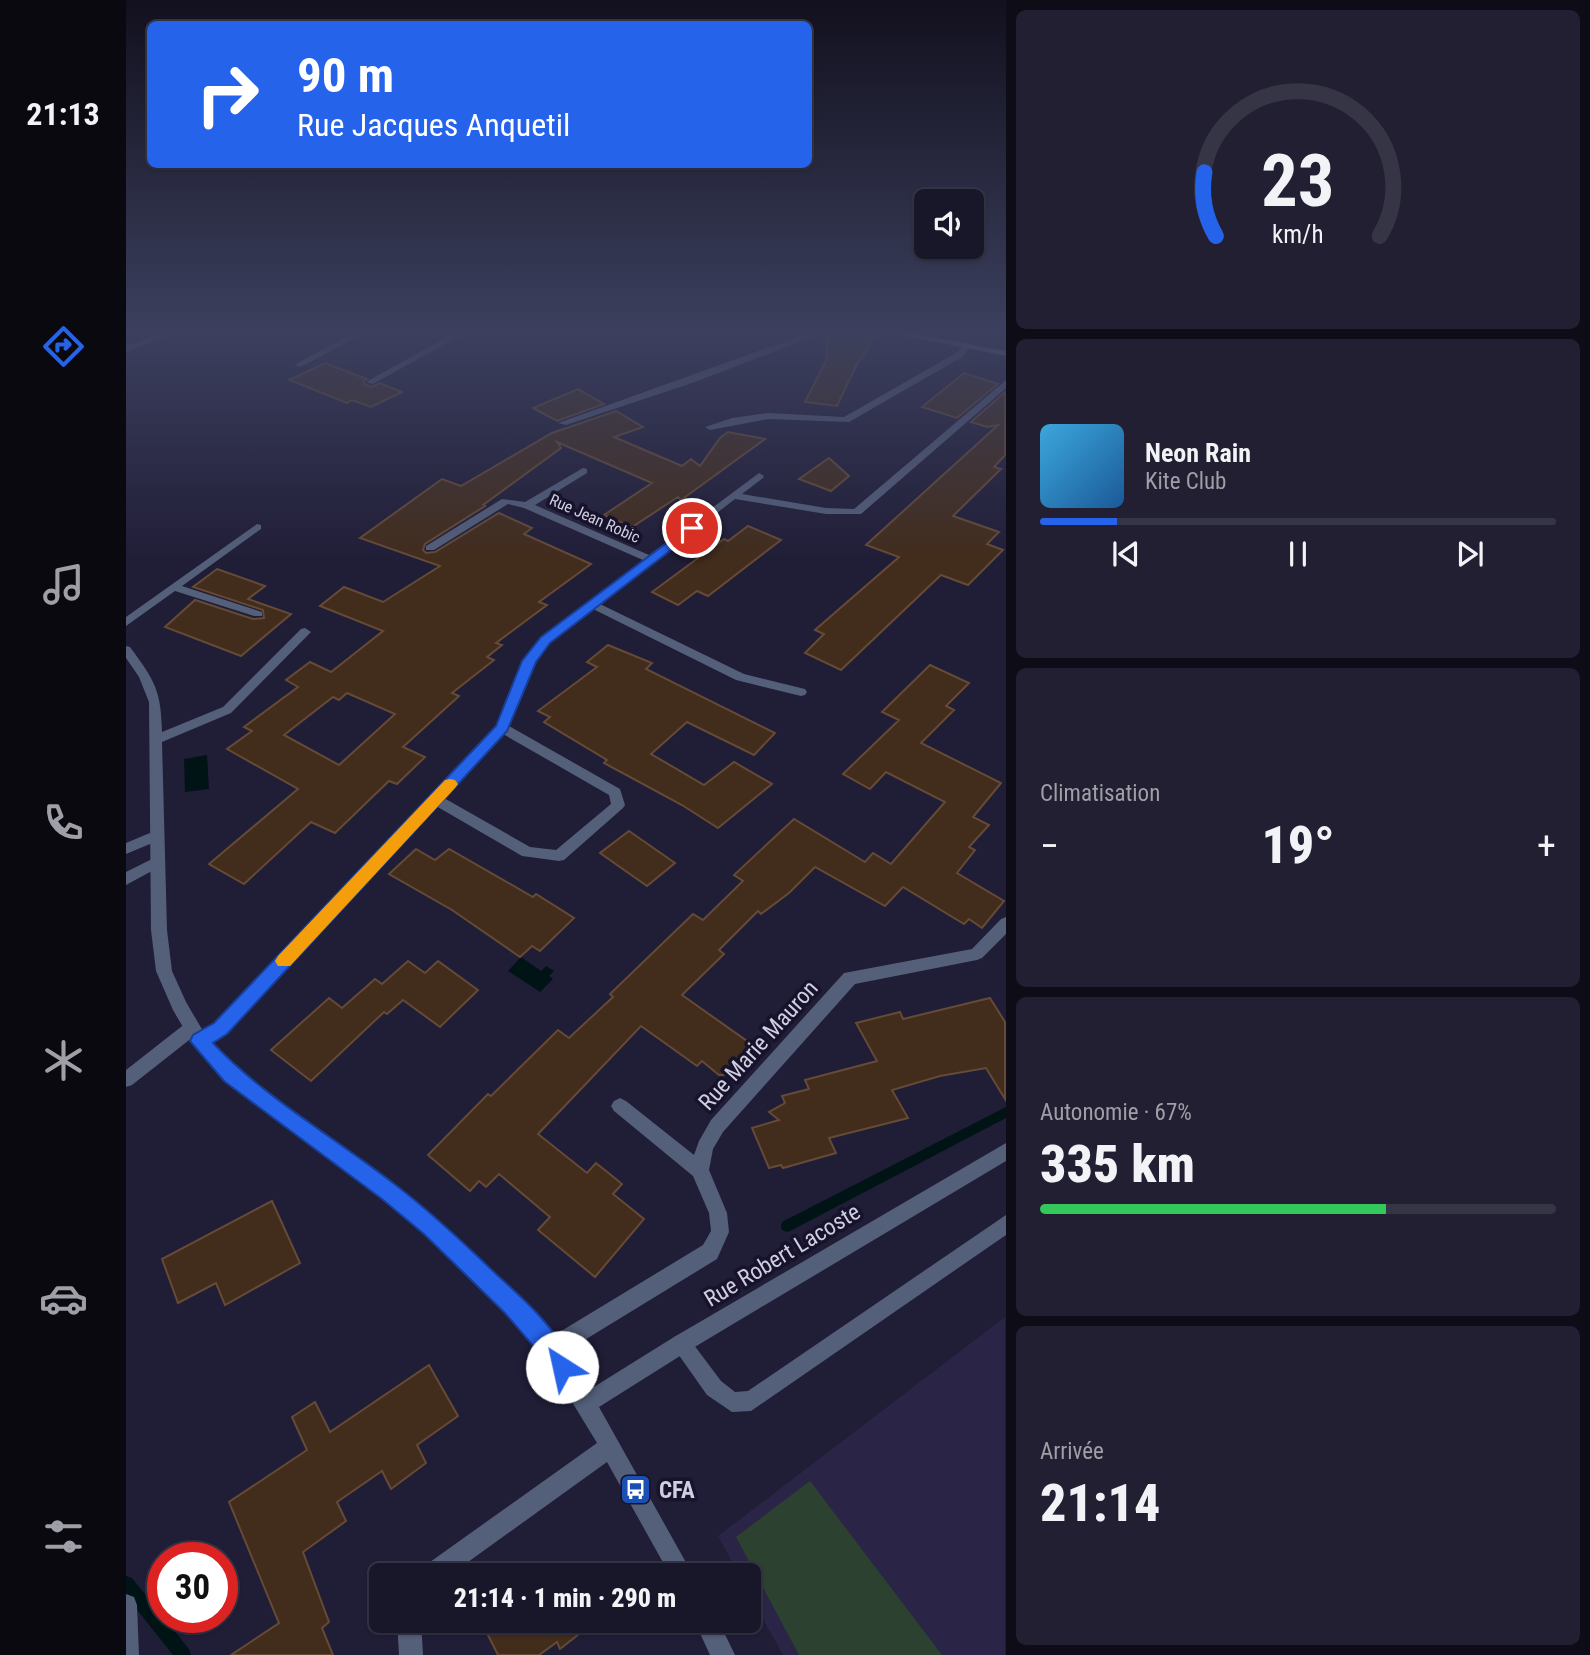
<!DOCTYPE html>
<html lang="fr">
<head>
<meta charset="utf-8">
<style>
  :root { --surface:#181629; --page:#211f31; --text:#f1f3f6; --muted:#9f9fa8; --line:#363546; --accent:#2563eb }
  body { margin:0; font-family:"Roboto Condensed",sans-serif; background:var(--page); color:var(--text); height:100vh; display:flex; flex-direction:column; font-size:26px; white-space:nowrap }
  * { box-sizing:border-box; margin:0 }
  p { font-size:23px; color:var(--muted) }
  .icon { flex:none; width:38px; height:38px; fill:none; stroke:currentColor; stroke-width:2; stroke-linecap:round; stroke-linejoin:round }
  .map { position:relative; flex:1; overflow:hidden }
  .sheet { display:flex; flex-direction:column; gap:10px; padding:10px; background:#0d0c17; width:584px }
  .sheet>* { flex:none }
  .hud { position:absolute; left:21px; top:21px; width:665px; height:147px; border-radius:10px; box-shadow:0 2px 5px #0004,0 0 0 2px var(--line); background:#2563eb; color:#fff; overflow:hidden }
  .controls { position:absolute; left:788px; top:189px; display:grid; gap:14px }
  .controls a { display:grid; place-items:center; width:70px; height:70px; border-radius:10px; background:var(--surface); box-shadow:0 2px 5px #0004,0 0 0 2px var(--line); font-size:35px }
  .speed { position:absolute; left:21px; top:1542px; display:flex; gap:14px; font-size:35px; font-weight:700; text-align:center }
  .speed>* { display:grid; place-content:center; width:91px; height:91px; border-radius:50%; background:var(--surface); box-shadow:0 2px 5px #0004,0 0 0 2px var(--line); line-height:1 }
  .speed .limit { border:10px solid #d22; background:#fff; color:#111 }
  .pin { position:absolute; display:grid; place-items:center; width:60px; height:60px; color:#fff; margin:-30px; border:4px solid #fff; border-radius:50%; box-shadow:0 2px 7px #0007 }
  .me { position:absolute; width:77px; margin:-38px; rotate:325deg; stroke-linejoin:round; filter:drop-shadow(0 0 5px #0008) }
  .turn { display:flex; align-items:center; gap:24px; height:147px; padding:0 35px; font-size:32px }
  .turn .icon { width:91px; height:91px; stroke-width:2.5 }
  .turn b { display:block; font-size:49px; line-height:60px }
  .big { font-size:52px; font-weight:800; line-height:1.1 }
  .sheet .card { flex:1; display:flex; flex-direction:column; justify-content:center; gap:10px; min-width:0; padding:0 24px; border-radius:10px; background:var(--page) }
  .sheet .dial { align-items:center; gap:0 }
  .dial svg { height:182px; overflow:visible; fill:none; stroke:var(--line); stroke-width:7; stroke-linecap:round; text-anchor:middle }
  .dial text { fill:var(--text); stroke:none }
  .song { display:flex; align-items:center; gap:21px }
  .cover { width:84px; height:84px; border-radius:10px; background:linear-gradient(135deg,hsl(200 70% 55%),hsl(210 70% 35%)) }
  .played { height:7px; border-radius:4px; background:linear-gradient(90deg,var(--accent) 15%,var(--line) 15%) }
  .keys { display:flex; justify-content:space-around; direction:ltr }
  .heat { display:flex; justify-content:space-between; align-items:center; font-size:38px; direction:ltr }
  .charge { height:10px; border-radius:5px; background:linear-gradient(90deg,#34c759 67%,var(--line) 0) }
  .trip { position:absolute; left:243px; top:1563px; width:392px; height:70px; border-radius:10px; background:var(--surface); box-shadow:0 2px 5px #0004,0 0 0 2px var(--line); font-weight:800; line-height:70px; text-align:center }
  main { display:flex; flex:1; min-height:0 }
  .tab-bar { display:flex; flex-direction:column; width:126px; justify-content:space-around; align-items:center; background:#0a0910; color:var(--muted) }
  .tab-bar .icon { width:49px; height:49px }
  .tab-bar .selected { color:var(--accent) }
  .tab-bar b { font-size:32px; color:var(--text) }
  .map>svg:first-child { display:block }
  .built { fill:#2a2546 }
  .green { fill:#2c4130 }
  .water { fill:#001415 }
  .lines { fill:none; stroke-linecap:round; stroke-linejoin:round }
  .stream { fill:#001415; fill-rule:evenodd }
  .building { fill:#422c1c; stroke:#654a36; stroke-width:2; fill-rule:evenodd }
  .service { fill:#545f7a; fill-rule:evenodd }
  .minor { fill:#545f7a; fill-rule:evenodd }
  .secondary { fill:#7082ad; fill-rule:evenodd }
  .route { fill:#2563eb; stroke:#184099; stroke-width:2 }
  .slow { fill:#f59e0b }
  .labels { text-anchor:middle; stroke-width:7; stroke-linejoin:round; paint-order:stroke }
  .far-street-label { font-size:16px; fill:#d0cfe1; stroke:#17132c }
  .near-street-label { font-size:23px; fill:#d0cfe1; stroke:#17132c }
  .near-poi-label { font-size:23px; font-weight:bold; fill:#d0cfe1; stroke:#17132c; text-anchor:start }
</style>
</head>
<body>
<main>
<nav class="tab-bar">
<b>21:13</b>
<svg class="icon selected" aria-label="directions" viewBox="0 0 24 24"><path d="M12 3l9 9-9 9-9-9zM9 14v-3h6M13 9l2 2-2 2"/></svg>
<svg class="icon" aria-label="music" viewBox="0 0 24 24"><path d="M9 18V5l10-2v13"/><circle cx="6" cy="18" r="3"/><circle cx="16" cy="16" r="3"/></svg>
<svg class="icon" aria-label="phone" viewBox="0 0 24 24"><path d="M5 4h4l2 5-3 2q2 4 5 5l2-3 5 2v4C11 20 4 13 5 4z"/></svg>
<svg class="icon" aria-label="climate" viewBox="0 0 24 24"><path d="M12 3v18M4 7l16 10M4 17L20 7"/></svg>
<svg class="icon" aria-label="car" viewBox="0 0 24 24"><path d="M5 17H2v-5l4-1 3-4h7l3 4 3 1v5h-3M9 17h6M6 11h13"/><circle cx="7" cy="17" r="2"/><circle cx="17" cy="17" r="2"/></svg>
<svg class="icon" aria-label="filters" viewBox="0 0 24 24"><path d="M4 7h16M4 17h16"/><circle cx="9" cy="7" r="2"/><circle cx="15" cy="17" r="2"/></svg>
</nav>
<div class="map">
<svg width="880" height="1655" viewBox="0 0 880 1655">
  <rect width="100%" height="100%" fill="#201d37"/>
  <path class="built" d="M 879,1317 L 879,1655 L 657,1655 L 623,1594 L 623,1575 L 613,1575 L 592,1536 Z"/>
  <path class="green" d="M 684,1481 L 816,1655 L 673,1655 L 610,1537 Z"/>
  <g class="water">
    <path d="M 81,755 L 83,789 L 59,792 L 58,759 Z"/>
    <path d="M 395,957 L 415,971 L 420,966 L 428,971 L 423,976 L 427,979 L 414,992 L 382,971 Z"/>
  </g>
  <g class="lines">
    <g class="stream">
      <path d="M 880,1107 L 880,1118 L 666,1230 L 661,1232 L 656,1230 L 655,1226 L 656,1222 Z"/>
      <path d="M 0,1576 L 6,1578 L 63,1649 L 65,1655 L 47,1655 L 0,1596 Z"/>
    </g>
  </g>
  <g class="building">
    <path d="M 709,329 L 743,329 L 752,333 L 730,366 L 711,406 L 679,402 L 700,361 L 703,333 Z"/>
    <path d="M 199,363 L 241,379 L 237,381 L 239,385 L 246,387 L 254,383 L 276,392 L 245,407 L 226,400 L 221,403 L 163,380 Z"/>
    <path d="M 838,373 L 872,384 L 831,418 L 796,407 Z"/>
    <path d="M 452,389 L 478,404 L 431,421 L 407,408 Z"/>
    <path d="M 879,392 L 879,455 L 868,467 L 875,469 L 827,516 L 873,532 L 861,544 L 877,550 L 842,585 L 815,575 L 715,670 L 679,653 L 698,634 L 689,630 L 773,557 L 740,545 L 872,425 L 861,427 L 845,422 Z"/>
    <path d="M 490,411 L 517,427 L 488,437 L 556,466 L 565,459 L 574,466 L 594,438 L 602,432 L 639,439 L 555,500 L 552,497 L 506,527 L 478,515 L 526,483 L 431,442 L 435,448 L 357,505 L 359,506 L 299,544 L 297,550 L 300,553 L 309,552 L 373,513 L 406,528 L 398,534 L 465,564 L 413,602 L 421,605 L 370,643 L 376,645 L 361,657 L 368,660 L 326,693 L 333,696 L 277,747 L 299,757 L 271,784 L 263,781 L 209,833 L 185,822 L 118,884 L 83,864 L 172,789 L 101,749 L 126,731 L 118,727 L 172,687 L 160,680 L 184,662 L 205,672 L 257,631 L 194,606 L 218,587 L 257,602 L 314,566 L 234,538 L 316,479 L 335,486 L 426,433 ZM 221,693 L 269,714 L 213,765 L 158,735 L 207,697 L 213,700 Z"/>
    <path d="M 703,458 L 723,476 L 705,491 L 673,479 Z"/>
    <path d="M 622,526 L 655,540 L 582,596 L 571,591 L 552,605 L 526,592 L 598,539 L 602,541 Z"/>
    <path d="M 91,569 L 139,586 L 122,599 L 165,614 L 115,656 L 39,627 L 69,600 L 127,619 L 138,618 L 137,610 L 67,587 Z"/>
    <path d="M 482,645 L 526,663 L 520,669 L 649,733 L 628,755 L 561,722 L 525,754 L 578,785 L 608,762 L 646,784 L 592,828 L 556,805 L 478,763 L 481,760 L 418,722 L 424,717 L 412,711 L 471,667 L 461,662 Z"/>
    <path d="M 804,665 L 843,683 L 820,706 L 828,710 L 795,743 L 875,783 L 847,817 L 863,825 L 843,847 L 849,850 L 831,873 L 878,901 L 856,928 L 843,919 L 838,924 L 777,887 L 759,906 L 689,867 L 663,893 L 635,914 L 632,911 L 593,950 L 598,954 L 556,995 L 628,1046 L 602,1075 L 593,1075 L 576,1061 L 571,1066 L 515,1026 L 412,1134 L 461,1173 L 470,1163 L 485,1175 L 496,1184 L 487,1194 L 518,1219 L 469,1277 L 412,1230 L 424,1217 L 373,1174 L 360,1187 L 353,1181 L 344,1191 L 302,1155 L 362,1094 L 365,1096 L 432,1030 L 443,1038 L 487,997 L 484,994 L 567,914 L 577,920 L 617,881 L 608,875 L 668,819 L 739,862 L 747,853 L 765,864 L 819,802 L 760,772 L 744,789 L 717,774 L 773,720 L 756,712 Z"/>
    <path d="M 503,831 L 549,863 L 521,886 L 474,853 Z"/>
    <path d="M 290,849 L 309,860 L 323,849 L 407,897 L 410,894 L 448,918 L 414,951 L 406,946 L 394,957 L 326,910 L 263,874 Z"/>
    <path d="M 282,961 L 299,973 L 312,961 L 352,990 L 314,1027 L 277,1000 L 261,1014 L 258,1012 L 185,1081 L 145,1050 L 203,998 L 216,1008 L 249,979 L 256,984 Z"/>
    <path d="M 864,998 L 879,1022 L 879,1099 L 860,1068 L 814,1076 L 766,1090 L 782,1118 L 703,1138 L 710,1153 L 657,1168 L 655,1165 L 643,1168 L 626,1128 L 653,1120 L 643,1112 L 659,1103 L 656,1096 L 683,1089 L 679,1080 L 751,1061 L 730,1023 L 774,1012 L 777,1019 Z"/>
    <path d="M 146,1201 L 174,1263 L 99,1305 L 90,1283 L 52,1303 L 36,1259 Z"/>
    <path d="M 303,1365 L 332,1416 L 291,1445 L 300,1463 L 265,1489 L 256,1471 L 211,1502 L 220,1521 L 177,1552 L 203,1622 L 196,1628 L 207,1655 L 105,1655 L 153,1623 L 103,1502 L 181,1450 L 166,1417 L 189,1402 L 204,1432 Z"/>
    <path d="M 370,1620 L 471,1620 L 434,1649 L 431,1642 L 413,1655 L 372,1655 L 359,1629 Z"/>
  </g>
  <g class="lines">
    <g class="service">
      <path d="M 47,329 L 60,329 L 0,352 L 0,346 Z"/>
      <path d="M 234,329 L 245,329 L 175,367 L 168,365 Z"/>
      <path d="M 335,329 L 346,329 L 247,384 L 240,382 Z"/>
      <path d="M 694,329 L 707,329 L 566,383 L 440,425 L 432,423 Z"/>
      <path d="M 131,524 L 135,525 L 135,529 L 56,586 L 136,612 L 136,616 L 128,616 L 49,591 L 0,626 L 0,617 Z"/>
      <path d="M 31,830 L 36,831 L 38,835 L 36,839 L 0,854 L 0,843 Z"/>
      <path d="M 32,856 L 37,857 L 39,861 L 37,865 L 0,885 L 0,872 Z"/>
      <path d="M 66,1021 L 72,1023 L 74,1028 L 72,1033 L 6,1085 L 0,1087 L 0,1070 L 60,1023 Z"/>
      <path d="M 880,1215 L 880,1235 L 625,1411 L 606,1412 L 581,1395 L 545,1344 L 548,1337 L 555,1334 L 562,1337 L 595,1381 L 609,1392 L 622,1391 Z"/>
    </g>
    <g class="minor">
      <path d="M 838,344 L 845,346 L 836,357 L 723,422 L 642,419 L 584,430 L 579,427 L 606,418 L 642,413 L 718,417 L 830,353 Z"/>
      <path d="M 880,380 L 880,388 L 735,514 L 700,514 L 609,499 L 474,604 L 618,674 L 679,689 L 681,692 L 679,695 L 675,696 L 610,680 L 467,609 L 424,643 L 409,662 L 383,726 L 494,789 L 499,805 L 497,808 L 438,860 L 433,861 L 396,856 L 310,806 L 100,1033 L 86,1042 L 111,1070 L 270,1186 L 312,1221 L 394,1298 L 427,1336 L 577,1245 L 585,1231 L 583,1213 L 567,1176 L 488,1111 L 485,1106 L 488,1101 L 494,1098 L 500,1101 L 568,1155 L 573,1141 L 585,1120 L 718,973 L 846,949 L 875,919 L 880,917 L 880,934 L 856,958 L 851,960 L 729,984 L 597,1132 L 587,1149 L 583,1170 L 601,1213 L 603,1232 L 591,1259 L 439,1352 L 463,1390 L 548,1337 L 880,1143 L 880,1161 L 562,1351 L 473,1407 L 567,1575 L 544,1575 L 481,1462 L 324,1575 L 294,1575 L 297,1567 L 471,1443 L 418,1356 L 380,1312 L 298,1233 L 258,1198 L 99,1080 L 68,1046 L 47,1010 L 30,971 L 25,930 L 23,702 L 13,677 L 0,658 L 0,646 L 4,647 C 29,681 35,690 36,732 L 97,707 L 175,629 L 179,628 L 185,632 L 105,713 L 36,742 L 41,930 L 46,971 L 60,1002 L 77,1031 L 88,1023 L 370,726 L 397,661 L 416,637 L 517,560 L 398,508 L 382,504 L 308,550 L 300,550 L 300,546 L 376,499 L 399,502 L 457,468 L 461,469 L 461,473 L 409,505 L 523,555 L 633,473 L 638,476 L 637,478 L 616,494 L 700,508 L 728,509 ZM 377,734 L 483,795 L 485,804 L 430,850 L 404,847 L 318,798 Z"/>
      <path d="M 0,1594 L 8,1597 L 11,1605 L 13,1655 L 0,1655 Z"/>
      <path d="M 271,1620 L 295,1620 L 297,1655 L 273,1655 Z"/>
      <path d="M 568,1620 L 592,1620 L 609,1655 L 584,1655 Z"/>
    </g>
    <path class="secondary" d="M 745,329 L 764,329 L 880,351 L 880,356 Z"/>
  </g>
  <linearGradient id="sky" x2="0" y2="1"><stop stop-color="#12101e"/><stop offset="0.59" stop-color="#3c405e"/><stop offset="1" stop-color="#3c405e" stop-opacity="0"/></linearGradient>
  <rect width="880" height="561" fill="url(#sky)"/>
  <path class="route" d="M 566,524 L 572,528 L 571,530 L 424,643 L 410,662 L 381,731 L 101,1034 L 87,1043 C 140,1099 210,1138 271,1186 C 306,1213 338,1243 370,1274 C 399,1300 433,1331 448,1367 L 445,1375 L 436,1379 L 428,1375 L 417,1357 L 379,1313 L 298,1234 L 256,1199 L 98,1081 L 64,1041 L 67,1035 L 88,1023 L 370,726 L 396,661 L 415,637 Z"/>
  <path class="slow" d="M 324,779 L 329,780 L 332,784 L 329,788 L 164,966 L 152,966 L 149,961 L 152,956 L 319,780 Z"/>
  <defs>
    <symbol id="bus-square" viewBox="-11 -11 22 22"><rect x="-9" y="-9" width="18" height="18" rx="4" fill="#1a4fb4" stroke="#17132c"/><path d="M-5-6H5V4H4V6H2V4H-2V6H-4V4H-5ZM-3.5-4V0h7V-4ZM-3.5 1.2v1.5H-2V1.2ZM2 1.2v1.5H3.5V1.2Z" fill="#fff"/></symbol>
  </defs>
  <g fill-rule="evenodd">
    <use href="#bus-square" x="492" y="1472" width="35" height="35"/>
  </g>
  <g class="labels">
    <g class="far-street-label">
      <text transform="translate(469 518) rotate(24)" y="6">Rue Jean Robic</text>
    </g>
    <g class="near-street-label">
      <text transform="translate(632 1045) rotate(-48)" y="8">Rue Marie Mauron</text>
      <text transform="translate(656 1255) rotate(-31)" y="8">Rue Robert Lacoste</text>
    </g>
    <g class="near-poi-label">
      <text x="533" y="1498">CFA</text>
    </g>
  </g>
</svg>
<div class="controls">
<a><svg class="icon" aria-label="sound" viewBox="0 0 24 24"><path d="M4 9h4l5-4v14l-5-4H4zM17 9q2 3 0 6"/></svg></a>
</div>
<div class="speed"><div class="limit">30</div></div>
<div class="pin" style="left:566px;top:528px;background:#d93025"><svg class="icon" aria-label="arrive" viewBox="0 0 24 24"><path d="M6 21V4h12l-3 4 3 4H6"/></svg></div>
<svg class="me" style="left:436px;top:1367px" viewBox="-20 -20 40 40"><circle r="19" fill="#fff"/><path d="M0-13L10 11 0 6-10 11z" fill="#2563eb"/></svg>
<div class="trip">21:14 · 1 min · 290 m</div>
<div class="hud">
<div class="turn"><svg class="icon" aria-label="right" viewBox="0 0 24 24"><path d="M7 20v-9h11M14 6l5 5-5 5"/></svg><div><b>90 m</b>Rue Jacques Anquetil</div></div>
</div>
</div>
<section class="sheet">
<div class="card dial"><svg viewBox="0 0 100 80">
<path d="M14 69A42 42 0 1 1 86 69"/>
<path d="M14 69A42 42 0 0 1 9 41" stroke="#2563eb"/>
<text x="50" y="56" font-size="32" font-weight="700">23</text>
<text x="50" y="72" font-size="11">km/h</text>
</svg></div>
<div class="card">
<div class="song"><i class="cover"></i><div><b>Neon Rain</b><p>Kite Club</p></div></div>
<div class="played"></div>
<div class="keys"><svg class="icon" aria-label="previous" viewBox="0 0 24 24"><path d="M18 5L8 12l10 7zM5 5v14"/></svg><svg class="icon" aria-label="pause" viewBox="0 0 24 24"><path d="M8 5v14M16 5v14"/></svg><svg class="icon" aria-label="next" viewBox="0 0 24 24"><path d="M6 5l10 7-10 7zM19 5v14"/></svg></div>
</div>
<div class="card"><p>Climatisation</p>
<div class="heat"><a>−</a><b class="big">19°</b><a>+</a></div>
</div>
<div class="card"><p>Autonomie · 67%</p><b class="big">335 km</b><div class="charge"></div></div>
<div class="card"><p>Arrivée</p><b class="big">21:14</b></div>
</section>
</main>
</body>
</html>
